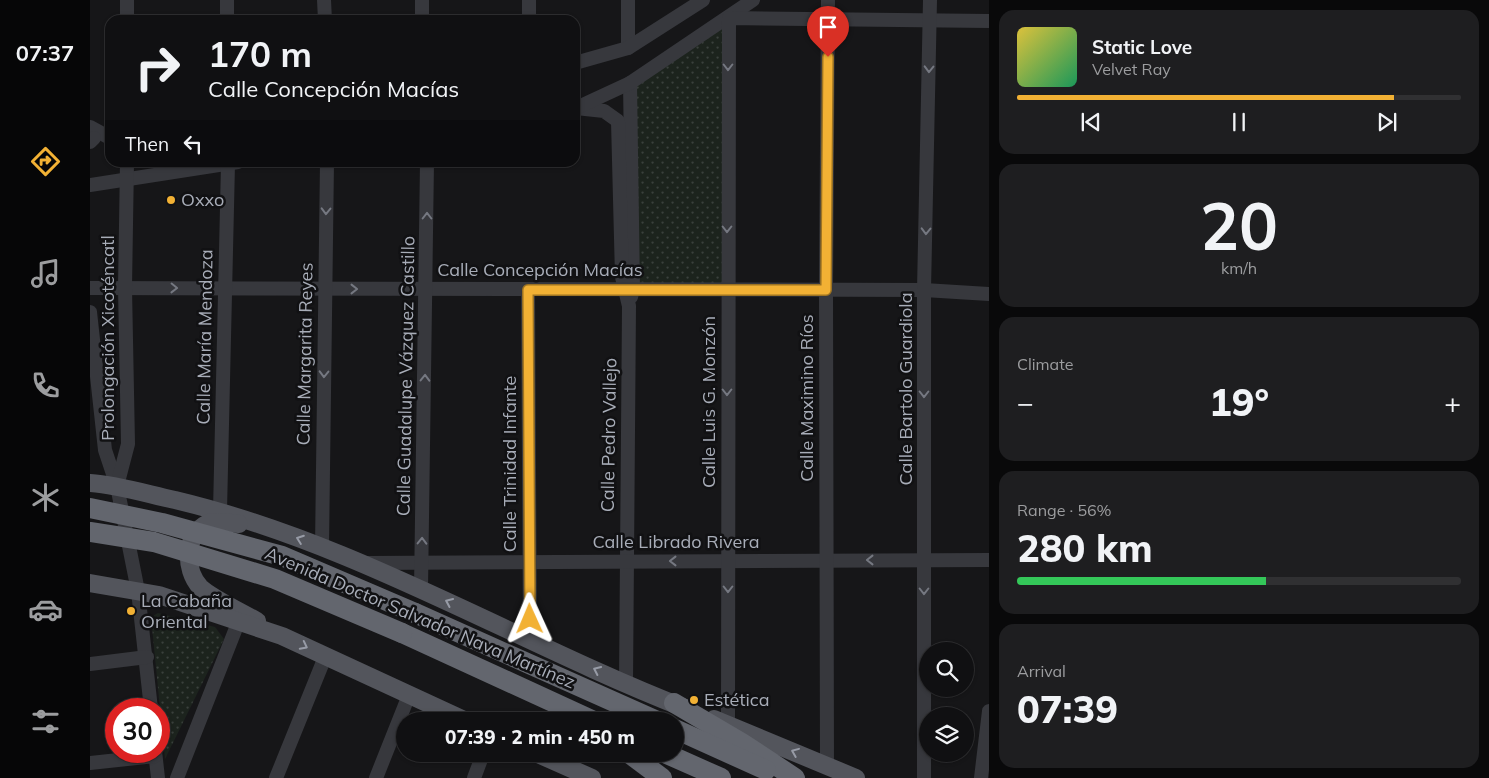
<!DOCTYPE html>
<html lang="en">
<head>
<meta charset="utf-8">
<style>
  :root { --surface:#101012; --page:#1e1e20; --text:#f1f3f6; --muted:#9c9d9f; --line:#303032; --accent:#f2b134 }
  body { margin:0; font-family:Mulish,sans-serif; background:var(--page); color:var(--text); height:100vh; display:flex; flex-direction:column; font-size:19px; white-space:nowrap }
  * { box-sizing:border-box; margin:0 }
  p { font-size:16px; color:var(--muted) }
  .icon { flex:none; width:28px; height:28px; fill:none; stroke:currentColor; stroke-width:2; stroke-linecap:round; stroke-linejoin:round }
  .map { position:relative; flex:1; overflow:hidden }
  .sheet { display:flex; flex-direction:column; gap:10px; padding:10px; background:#09090a; width:500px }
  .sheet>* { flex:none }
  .top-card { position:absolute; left:15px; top:15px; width:475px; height:152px; border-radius:15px; box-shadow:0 1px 4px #0004,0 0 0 1px var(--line); background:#101012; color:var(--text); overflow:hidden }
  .tools { position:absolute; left:829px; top:642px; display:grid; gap:10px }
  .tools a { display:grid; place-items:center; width:55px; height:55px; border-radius:50%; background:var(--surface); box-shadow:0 1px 4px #0004,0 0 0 1px var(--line); font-size:25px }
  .speed { position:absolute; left:15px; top:698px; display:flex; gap:10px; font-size:25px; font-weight:700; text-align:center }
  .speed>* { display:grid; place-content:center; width:65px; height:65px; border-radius:50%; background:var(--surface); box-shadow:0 1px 4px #0004,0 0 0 1px var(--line); line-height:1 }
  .speed .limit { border:8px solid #d22; background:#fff; color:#111 }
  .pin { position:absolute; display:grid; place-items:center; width:42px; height:42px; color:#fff; margin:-51px -21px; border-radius:50% 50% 50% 0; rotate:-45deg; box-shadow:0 0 5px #0007 }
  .pin .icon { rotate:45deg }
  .me { position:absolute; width:55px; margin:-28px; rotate:359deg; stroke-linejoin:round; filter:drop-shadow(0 0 4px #0008) }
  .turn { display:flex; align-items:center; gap:18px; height:105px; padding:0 20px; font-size:22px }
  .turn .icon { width:65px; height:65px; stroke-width:2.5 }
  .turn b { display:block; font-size:35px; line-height:42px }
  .then { display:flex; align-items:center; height:48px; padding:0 20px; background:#0003; gap:10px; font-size:19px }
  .big { font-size:38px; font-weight:800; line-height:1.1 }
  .sheet .tile { flex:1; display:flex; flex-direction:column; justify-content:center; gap:8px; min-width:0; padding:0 18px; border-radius:15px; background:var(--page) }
  .sheet .dial { align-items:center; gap:0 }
  .dial b { font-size:65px; line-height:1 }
  .song { display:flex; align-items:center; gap:15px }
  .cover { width:60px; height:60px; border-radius:8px; background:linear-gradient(135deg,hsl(50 70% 55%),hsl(150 70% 35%)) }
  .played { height:5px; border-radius:2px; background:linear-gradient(90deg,var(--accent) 85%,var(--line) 85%) }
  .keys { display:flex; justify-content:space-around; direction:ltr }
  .heat { display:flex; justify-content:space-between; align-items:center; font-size:28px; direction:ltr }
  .charge { height:8px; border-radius:4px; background:linear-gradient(90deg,#34c759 56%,var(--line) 0) }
  .trip { position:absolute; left:306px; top:712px; width:288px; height:50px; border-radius:25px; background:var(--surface); box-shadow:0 1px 4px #0004,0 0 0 1px var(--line); font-weight:800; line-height:50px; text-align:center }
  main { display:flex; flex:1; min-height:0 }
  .dock { display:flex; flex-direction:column; width:90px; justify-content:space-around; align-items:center; background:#060607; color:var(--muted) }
  .dock .icon { width:35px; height:35px }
  .dock .selected { color:var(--accent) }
  .dock b { font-size:22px; color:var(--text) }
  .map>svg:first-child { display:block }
  .park { fill:url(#park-dots) }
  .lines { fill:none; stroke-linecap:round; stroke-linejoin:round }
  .minor { stroke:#37383d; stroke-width:14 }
  .major { stroke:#53555c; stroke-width:18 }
  .highway { stroke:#63666e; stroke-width:20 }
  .highway-bridge { stroke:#63666e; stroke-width:20 }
  .oneway { stroke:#757881 }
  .oneway2 { stroke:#979ba6 }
  .route-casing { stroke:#9d7322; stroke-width:12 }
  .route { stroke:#f2b134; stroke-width:9 }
  .poi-dot { fill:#f2b134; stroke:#111113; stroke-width:2 }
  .labels { text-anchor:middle; stroke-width:5; stroke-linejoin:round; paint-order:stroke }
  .poi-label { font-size:18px; fill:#a8adb8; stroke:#111113; text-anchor:start }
  .street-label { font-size:18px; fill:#a8adb8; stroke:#111113 }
</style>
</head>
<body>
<main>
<nav class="dock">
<b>07:37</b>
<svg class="icon selected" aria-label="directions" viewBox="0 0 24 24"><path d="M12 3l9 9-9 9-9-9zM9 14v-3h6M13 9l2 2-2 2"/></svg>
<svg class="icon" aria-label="music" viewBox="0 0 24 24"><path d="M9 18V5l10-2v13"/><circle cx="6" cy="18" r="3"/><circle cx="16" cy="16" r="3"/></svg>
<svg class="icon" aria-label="phone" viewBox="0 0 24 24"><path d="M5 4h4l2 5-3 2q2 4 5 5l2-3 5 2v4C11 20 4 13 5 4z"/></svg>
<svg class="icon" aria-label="climate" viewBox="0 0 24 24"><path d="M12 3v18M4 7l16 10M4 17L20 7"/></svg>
<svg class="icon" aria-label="car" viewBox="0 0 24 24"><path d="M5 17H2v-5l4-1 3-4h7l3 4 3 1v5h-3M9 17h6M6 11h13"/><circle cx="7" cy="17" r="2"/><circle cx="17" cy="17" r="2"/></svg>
<svg class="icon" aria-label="filters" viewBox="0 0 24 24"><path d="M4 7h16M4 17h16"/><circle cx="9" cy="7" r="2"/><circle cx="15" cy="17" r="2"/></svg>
</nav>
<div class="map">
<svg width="899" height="778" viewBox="0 0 899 778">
  <defs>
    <pattern id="park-dots" width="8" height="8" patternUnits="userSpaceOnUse" patternTransform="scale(1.25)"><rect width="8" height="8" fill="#1c231d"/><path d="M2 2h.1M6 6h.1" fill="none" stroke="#3a403c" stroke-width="1.8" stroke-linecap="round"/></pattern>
  </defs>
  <rect width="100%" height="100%" fill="#161618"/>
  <g class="park">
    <path d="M 635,24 L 636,288 L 544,289 L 543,85 Z"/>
    <path d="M 68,613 L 125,627 L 134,639 L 75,759 L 61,617 Z"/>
  </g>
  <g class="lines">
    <g class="minor">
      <path d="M 137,0 L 137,20"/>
      <path d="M 234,0 L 235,20"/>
      <path d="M 332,0 L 332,20"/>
      <path d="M 439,0 L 439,20"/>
      <path d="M 538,0 L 538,48"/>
      <path d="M 37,20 L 37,0"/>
      <path d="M 485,63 L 538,48 L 613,0"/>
      <path d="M 540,83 L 543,289 L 541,297"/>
      <path d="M 486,108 L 514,111 L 528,121 L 532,277 L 539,306 L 536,684"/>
      <path d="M 486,108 L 540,83 L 663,0"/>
      <path d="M 0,127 L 20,138"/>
      <path d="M 0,142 L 4,138"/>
      <path d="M 0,185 L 148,162"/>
      <path d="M 0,288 L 834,290 L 899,294"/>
      <path d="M 438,290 L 440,639"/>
      <path d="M 0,312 L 15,450 L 27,486 L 48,591 L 61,709"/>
      <path d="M 27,486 L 38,444 L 35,288 L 37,162"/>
      <path d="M 130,511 L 138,164"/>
      <path d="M 232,547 L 237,162"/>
      <path d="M 275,563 L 899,560"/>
      <path d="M 331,589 L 337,162"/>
      <path d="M 0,664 L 57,657"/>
      <path d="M 638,725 L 639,18 L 899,21"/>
      <path d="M 65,751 L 68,778"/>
      <path d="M 0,763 L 65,756"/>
      <path d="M 737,765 L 736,290 L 738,0"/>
      <path d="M 87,778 L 148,623"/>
      <path d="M 186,778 L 235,657"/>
      <path d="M 286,778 L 319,695"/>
      <path d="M 384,778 L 393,754"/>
      <path d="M 834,778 L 834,290 L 840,0"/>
      <path d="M 891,778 L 899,711"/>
    </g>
    <g class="major">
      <path d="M 0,483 C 29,485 57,494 85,500 C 266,543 425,642 597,709"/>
      <path d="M 149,524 C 140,523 126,520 118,523 C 94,535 94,569 110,587 C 120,597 153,613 167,621"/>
      <path d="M 0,583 L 69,595 L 192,636 L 376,721"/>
      <path d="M 624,719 L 766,778"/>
      <path d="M 448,754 L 502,778"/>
    </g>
    <g class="highway">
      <path d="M 325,613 L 567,721"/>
      <path d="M 312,633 L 504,721"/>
      <path d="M 584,703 L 652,743 L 705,778"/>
      <path d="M 585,729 L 676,770"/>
      <path d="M 540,754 L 572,778"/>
      <path d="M 577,754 L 631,778"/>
    </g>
    <g class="highway-bridge">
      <path d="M 0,508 L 72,523 L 192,556 L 325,613"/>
      <path d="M 0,532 L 64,542 L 185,579 L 312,633"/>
    </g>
  </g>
  <defs><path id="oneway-chevron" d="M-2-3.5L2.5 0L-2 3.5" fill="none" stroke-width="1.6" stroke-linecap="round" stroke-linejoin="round" transform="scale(1.25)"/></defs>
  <g class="oneway">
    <use href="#oneway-chevron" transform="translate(638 67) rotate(90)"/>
    <use href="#oneway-chevron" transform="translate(839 69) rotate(91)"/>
    <use href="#oneway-chevron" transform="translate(236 211) rotate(91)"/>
    <use href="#oneway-chevron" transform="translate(337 216) rotate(-90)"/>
    <use href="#oneway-chevron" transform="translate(637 229) rotate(90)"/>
    <use href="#oneway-chevron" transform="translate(836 231) rotate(91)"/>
    <use href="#oneway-chevron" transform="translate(84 288) rotate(1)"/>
    <use href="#oneway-chevron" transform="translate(264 289)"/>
    <use href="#oneway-chevron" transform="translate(234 374) rotate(91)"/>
    <use href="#oneway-chevron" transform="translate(335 378) rotate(-89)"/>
    <use href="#oneway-chevron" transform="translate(637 392) rotate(90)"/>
    <use href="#oneway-chevron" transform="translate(834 394) rotate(90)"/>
    <use href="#oneway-chevron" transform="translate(332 541) rotate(-89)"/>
    <use href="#oneway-chevron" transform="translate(780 560) rotate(180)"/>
    <use href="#oneway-chevron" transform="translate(583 561) rotate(180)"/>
    <use href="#oneway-chevron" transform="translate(638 589) rotate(90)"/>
    <use href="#oneway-chevron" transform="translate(834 591) rotate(90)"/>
  </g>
  <g class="oneway2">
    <use href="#oneway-chevron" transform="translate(210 539) rotate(-160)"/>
    <use href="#oneway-chevron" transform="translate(359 602) rotate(-156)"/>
    <use href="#oneway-chevron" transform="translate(214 646) rotate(27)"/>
    <use href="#oneway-chevron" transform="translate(507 670) rotate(-155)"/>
    <use href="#oneway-chevron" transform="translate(705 752) rotate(-158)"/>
  </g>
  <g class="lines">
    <defs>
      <path id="route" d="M 440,619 L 438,290 L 736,290 L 738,57"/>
    </defs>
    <use href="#route" class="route-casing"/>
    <use href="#route" class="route"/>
  </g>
  <g class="poi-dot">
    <circle cx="81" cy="200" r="5"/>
    <circle cx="41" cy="611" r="5"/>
    <circle cx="604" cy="700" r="5"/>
  </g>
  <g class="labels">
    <g class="poi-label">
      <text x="91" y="206">Oxxo</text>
      <text x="51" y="607">La Cabaña<tspan x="51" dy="21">Oriental</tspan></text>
      <text x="614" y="706">Estética</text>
    </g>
    <g class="street-label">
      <text x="450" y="276">Calle Concepción Macías</text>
      <text transform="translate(115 337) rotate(-89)" y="6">Calle María Mendoza</text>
      <text transform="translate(18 338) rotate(-90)" y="6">Prolongación Xicoténcatl</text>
      <text transform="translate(215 354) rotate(-89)" y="6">Calle Margarita Reyes</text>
      <text transform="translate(316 376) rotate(-89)" y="6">Calle Guadalupe Vázquez Castillo</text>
      <text transform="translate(816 389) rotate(-90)" y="6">Calle Bartolo Guardiola</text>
      <text transform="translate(717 398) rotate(-90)" y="6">Calle Maximino Ríos</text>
      <text transform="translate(619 402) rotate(-90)" y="6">Calle Luis G. Monzón</text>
      <text transform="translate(519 435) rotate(-89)" y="6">Calle Pedro Vallejo</text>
      <text transform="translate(420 464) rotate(-90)" y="6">Calle Trinidad Infante</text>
      <text x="586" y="548">Calle Librado Rivera</text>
      <text transform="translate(330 618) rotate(23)" y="6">Avenida Doctor Salvador Nava Martínez</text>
    </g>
  </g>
</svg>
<div class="tools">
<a><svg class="icon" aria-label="search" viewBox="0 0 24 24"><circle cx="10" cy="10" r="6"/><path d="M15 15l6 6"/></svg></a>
<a><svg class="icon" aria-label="layers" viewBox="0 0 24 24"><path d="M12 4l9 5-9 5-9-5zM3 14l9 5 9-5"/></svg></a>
</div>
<div class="speed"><div class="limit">30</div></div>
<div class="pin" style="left:738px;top:57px;background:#d93025"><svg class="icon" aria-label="arrive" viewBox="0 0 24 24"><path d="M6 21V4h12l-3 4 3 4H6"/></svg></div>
<svg class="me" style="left:440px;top:619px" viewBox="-20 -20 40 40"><path d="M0-17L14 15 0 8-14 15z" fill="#f2b134" stroke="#fff" stroke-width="4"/></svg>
<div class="trip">07:39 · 2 min · 450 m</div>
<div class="top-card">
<div class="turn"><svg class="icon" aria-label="right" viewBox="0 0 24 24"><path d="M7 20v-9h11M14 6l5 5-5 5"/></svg><div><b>170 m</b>Calle Concepción Macías</div></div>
<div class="then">Then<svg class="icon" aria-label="left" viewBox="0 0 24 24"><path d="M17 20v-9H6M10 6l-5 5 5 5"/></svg></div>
</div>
</div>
<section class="sheet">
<div class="tile">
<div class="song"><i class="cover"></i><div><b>Static Love</b><p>Velvet Ray</p></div></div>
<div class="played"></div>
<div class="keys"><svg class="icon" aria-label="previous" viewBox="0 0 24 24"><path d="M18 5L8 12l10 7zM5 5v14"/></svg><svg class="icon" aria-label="pause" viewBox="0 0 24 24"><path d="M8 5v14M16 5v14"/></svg><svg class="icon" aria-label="next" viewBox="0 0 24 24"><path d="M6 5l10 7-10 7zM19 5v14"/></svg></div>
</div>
<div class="tile dial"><b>20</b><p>km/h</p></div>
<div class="tile"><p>Climate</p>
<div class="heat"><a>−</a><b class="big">19°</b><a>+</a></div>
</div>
<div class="tile"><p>Range · 56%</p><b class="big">280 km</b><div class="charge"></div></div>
<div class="tile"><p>Arrival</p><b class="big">07:39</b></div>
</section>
</main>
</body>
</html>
